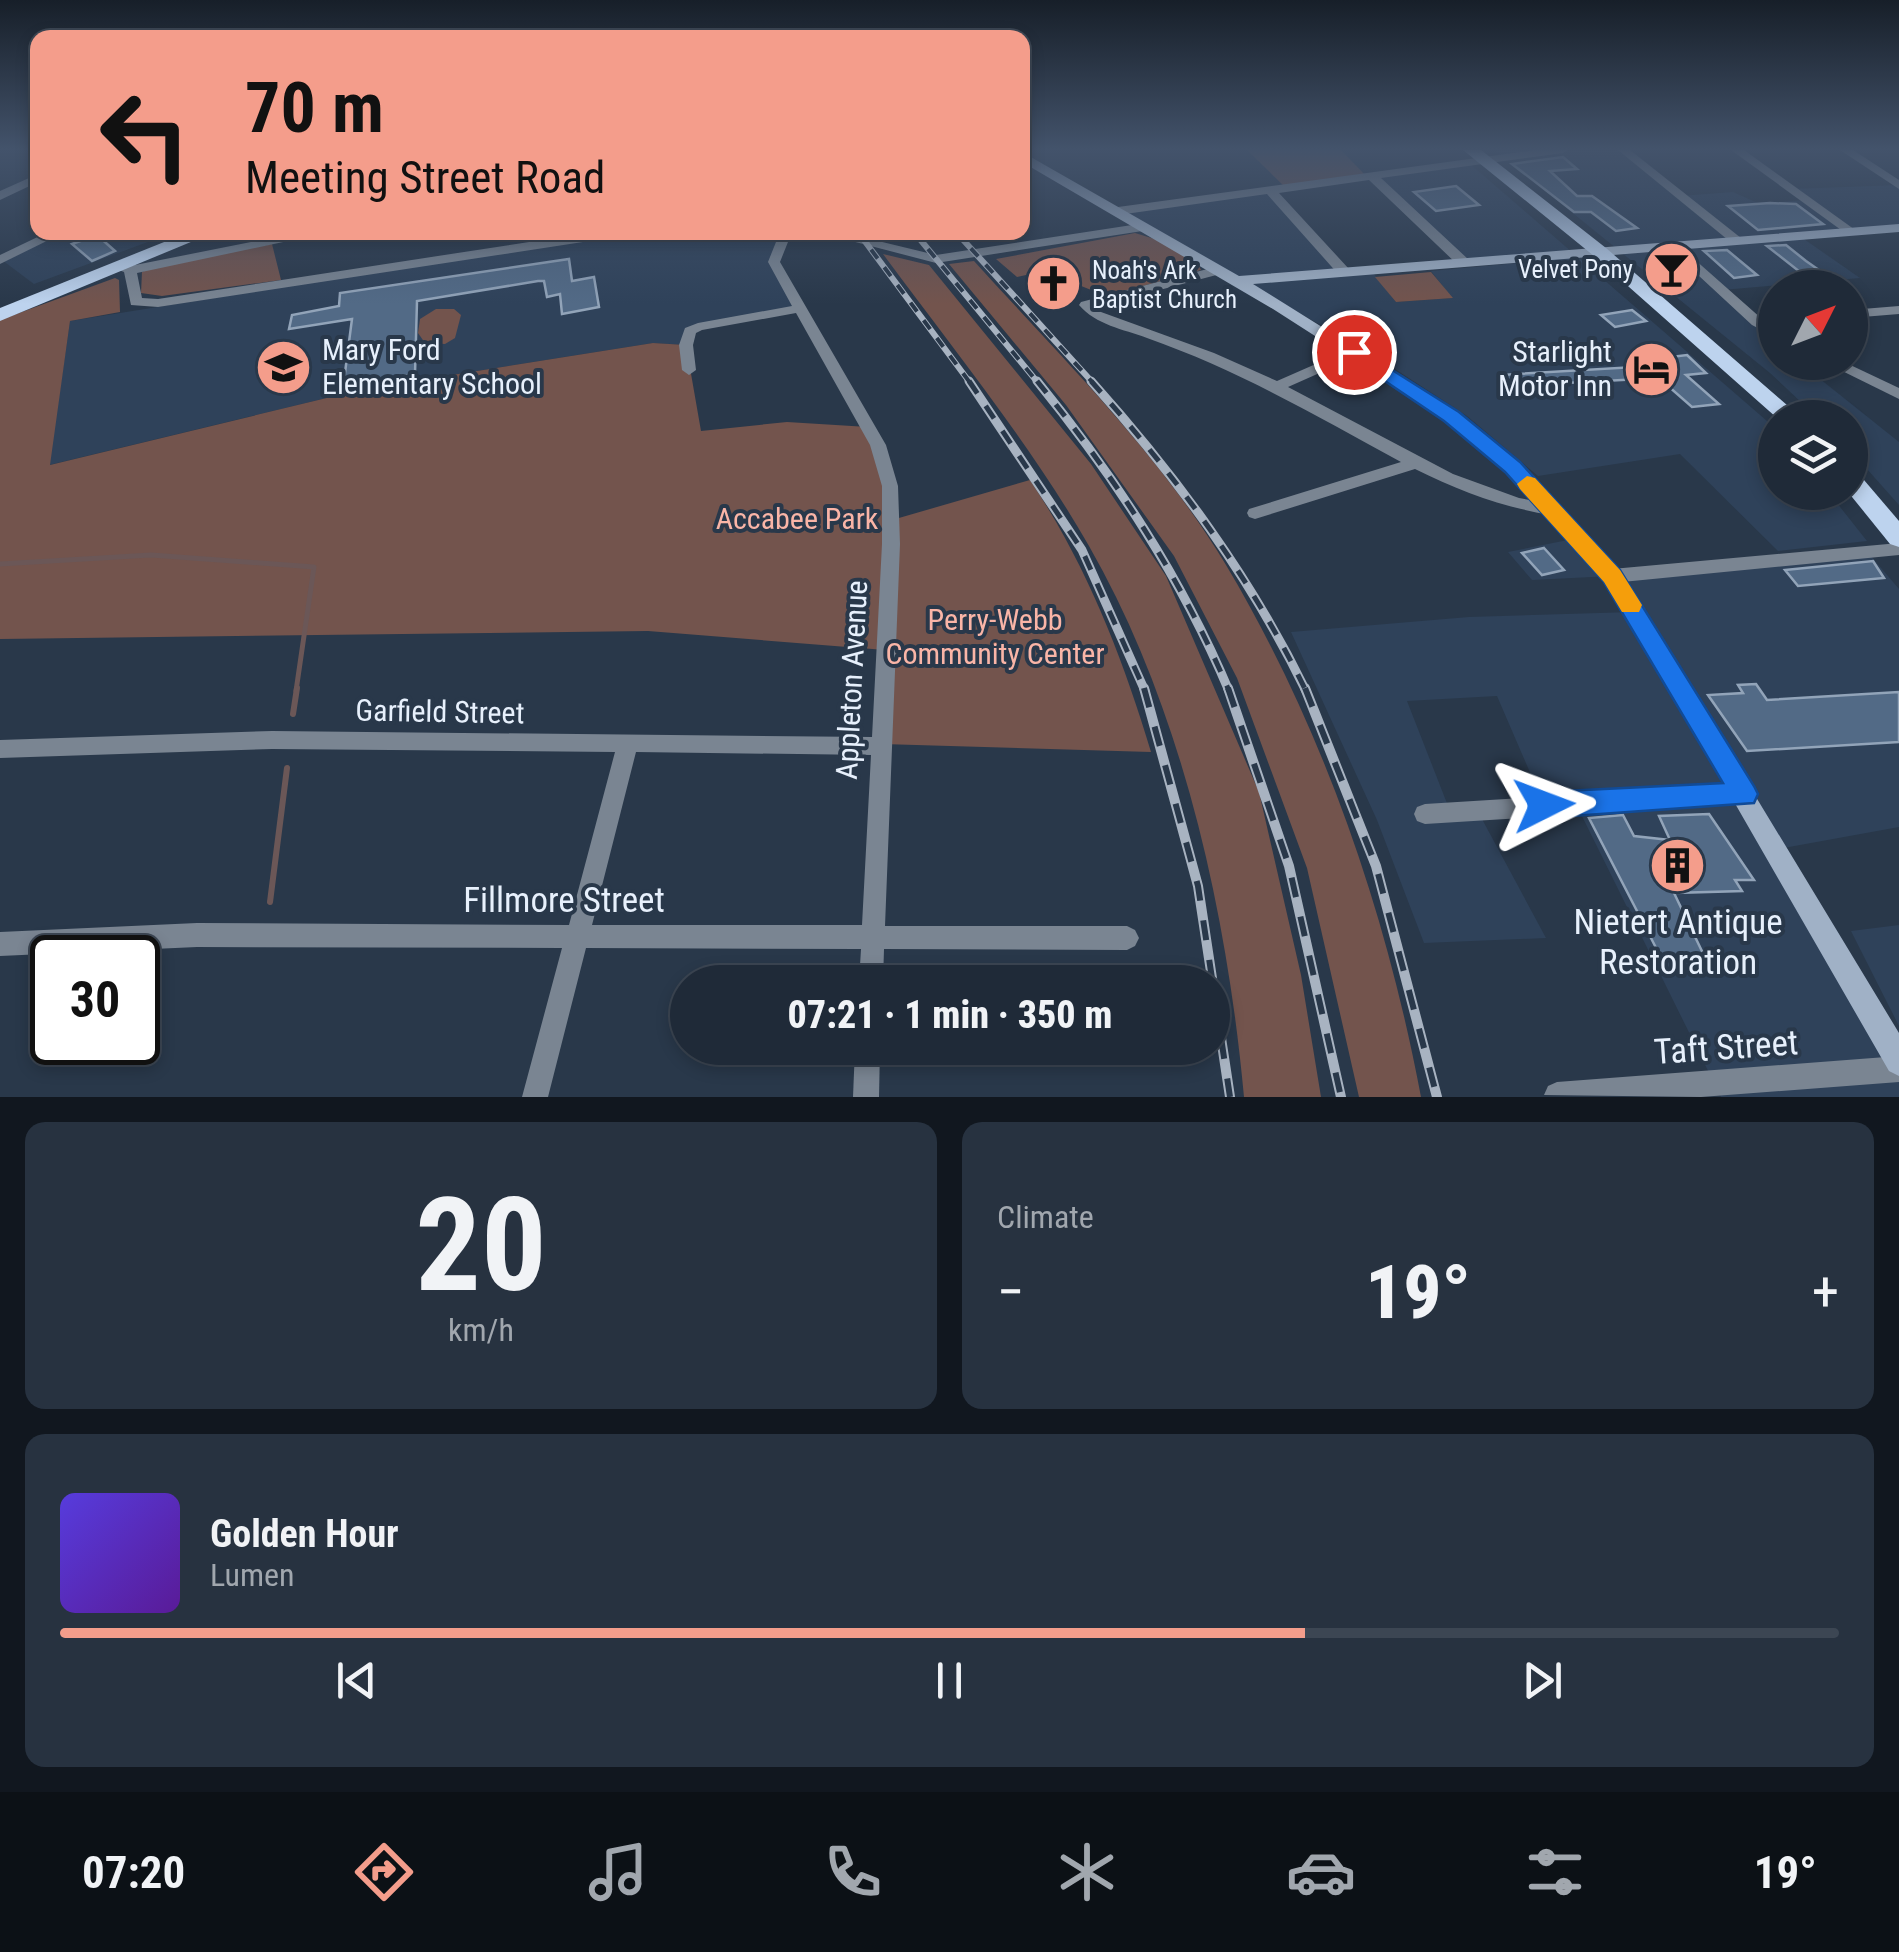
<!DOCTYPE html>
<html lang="en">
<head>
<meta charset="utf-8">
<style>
  :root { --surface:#1f2a38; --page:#273240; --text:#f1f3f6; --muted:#a1a7ae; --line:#3c4653; --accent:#f49d8b }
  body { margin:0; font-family:"Roboto Condensed",sans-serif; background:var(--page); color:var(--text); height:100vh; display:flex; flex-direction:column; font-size:38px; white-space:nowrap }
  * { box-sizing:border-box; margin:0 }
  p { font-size:32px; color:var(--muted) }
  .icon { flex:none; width:55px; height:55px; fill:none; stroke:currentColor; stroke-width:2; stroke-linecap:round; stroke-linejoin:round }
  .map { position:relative; height:1097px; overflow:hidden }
  .details { display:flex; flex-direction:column; gap:25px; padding:25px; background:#11171f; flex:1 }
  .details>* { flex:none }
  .hud { position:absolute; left:30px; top:30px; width:1000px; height:210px; border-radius:20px; box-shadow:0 5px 15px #0003,0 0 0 2px var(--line); background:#f49d8b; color:#111; overflow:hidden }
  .needle { width:65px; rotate:48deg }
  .fabs { position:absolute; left:1758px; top:270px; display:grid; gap:20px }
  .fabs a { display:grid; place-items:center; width:110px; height:110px; border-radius:50%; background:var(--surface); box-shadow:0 5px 15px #0003,0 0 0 2px var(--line); font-size:50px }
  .speed { position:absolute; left:30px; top:935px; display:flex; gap:20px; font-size:50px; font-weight:700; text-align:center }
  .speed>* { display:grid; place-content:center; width:130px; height:130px; border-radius:50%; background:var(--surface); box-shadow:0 5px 15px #0003,0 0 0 2px var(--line); line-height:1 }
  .speed .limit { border:5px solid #111; border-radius:15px; background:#fff; color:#111 }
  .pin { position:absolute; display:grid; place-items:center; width:85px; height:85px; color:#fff; margin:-42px; border:5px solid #fff; border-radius:50%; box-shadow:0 2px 10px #0007 }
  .me { position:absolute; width:110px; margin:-55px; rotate:87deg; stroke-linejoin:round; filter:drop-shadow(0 0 8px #0008) }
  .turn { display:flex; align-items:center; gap:35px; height:210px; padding:0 50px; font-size:45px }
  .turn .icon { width:130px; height:130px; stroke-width:2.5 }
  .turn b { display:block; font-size:70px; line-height:85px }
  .big { font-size:75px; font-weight:800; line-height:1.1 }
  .details .tile { flex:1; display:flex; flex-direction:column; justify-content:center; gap:15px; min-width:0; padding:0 35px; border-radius:20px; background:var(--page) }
  .details .dial { align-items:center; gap:0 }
  .dial b { font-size:130px; line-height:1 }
  .song { display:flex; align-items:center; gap:30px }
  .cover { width:120px; height:120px; border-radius:15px; background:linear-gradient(135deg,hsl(250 70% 55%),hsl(270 70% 35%)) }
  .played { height:10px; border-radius:5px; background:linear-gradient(90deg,var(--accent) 70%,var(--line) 70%) }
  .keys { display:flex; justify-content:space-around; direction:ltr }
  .heat { display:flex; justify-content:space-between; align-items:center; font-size:55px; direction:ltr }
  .details .tiles { flex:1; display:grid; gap:25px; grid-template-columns:1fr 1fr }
  .tile:last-child { grid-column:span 2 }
  .trip { position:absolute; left:670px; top:965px; width:560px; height:100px; border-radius:50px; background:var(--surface); box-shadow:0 5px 15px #0003,0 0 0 2px var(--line); font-weight:800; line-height:100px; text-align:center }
  .tab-bar { display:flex; height:160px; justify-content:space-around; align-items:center; background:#0c1116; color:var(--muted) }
  .tab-bar .icon { width:70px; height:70px }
  .tab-bar .active { color:var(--accent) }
  .tab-bar b { font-size:45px; color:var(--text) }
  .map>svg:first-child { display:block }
  .built { fill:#2f425a }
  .green { fill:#73544d }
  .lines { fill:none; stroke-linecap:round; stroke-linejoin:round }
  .stream-far1 { stroke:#6b5757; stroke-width:5 }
  .stream { stroke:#6b5757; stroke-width:6 }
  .building { fill:#526a86; stroke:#92a4b9; stroke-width:2.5 }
  .street { fill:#7a8592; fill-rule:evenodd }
  .secondary { fill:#a0b1c6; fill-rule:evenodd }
  .primary { fill:#bdd3ee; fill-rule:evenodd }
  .rail-far2-casing { stroke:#a8b3c1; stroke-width:6 }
  .rail-far1-casing { stroke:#a8b3c1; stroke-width:9 }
  .rail-casing { stroke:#a8b3c1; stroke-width:10 }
  .rail-far2 { stroke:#29384a; stroke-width:4; stroke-dasharray:11; stroke-linecap:butt }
  .rail-far1 { stroke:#29384a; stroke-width:5; stroke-dasharray:15; stroke-linecap:butt }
  .rail { stroke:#29384a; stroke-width:6; stroke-dasharray:20; stroke-linecap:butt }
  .route { fill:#1a73e8; stroke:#114b97; stroke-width:2.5 }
  .slow { fill:#f59e0b }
  .labels { text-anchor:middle; stroke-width:8; stroke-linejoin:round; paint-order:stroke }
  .far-poi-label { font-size:25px; fill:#e7f0fc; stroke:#29384a; text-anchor:end }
  .poi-label { font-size:30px; fill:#e7f0fc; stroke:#29384a; text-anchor:start }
  .park-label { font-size:30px; fill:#fab5a7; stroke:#29384a }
  .street-label { font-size:30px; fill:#e7f0fc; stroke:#29384a }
  .near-street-label { font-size:35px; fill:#e7f0fc; stroke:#29384a }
  .near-poi-label { font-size:35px; fill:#e7f0fc; stroke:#29384a }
</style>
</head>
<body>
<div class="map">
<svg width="1899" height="1097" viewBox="0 0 1899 1097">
  <rect width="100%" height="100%" fill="#29384a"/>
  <g class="built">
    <path d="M 1495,150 L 1623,150 L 1680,196 L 1733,192 L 1760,204 L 1804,200 L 1790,189 L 1899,185 L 1899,228 L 1801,237 L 1860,278 L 1722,290 L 1775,339 L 1775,362 L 1800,363 L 1899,442 L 1899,505 L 1850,450 L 1850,418 L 1817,417 L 1770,373 Z"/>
    <path d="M 1469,163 L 1767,421 L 1775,430 L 1775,492 L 1829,493 L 1867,541 L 1778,551 L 1680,454 L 1538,476 L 1467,416 L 1372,354 L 1118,211 L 1270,190 L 1344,272 L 1371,270 L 1396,302 L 1452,298 L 1431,271 L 1528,262 L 1524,258 L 1464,263 L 1373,177 Z"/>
    <path d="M 59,233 L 148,233 L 156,239 L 34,284 L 2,260 Z"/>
    <path d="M 622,233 L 786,233 L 773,262 L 797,307 L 698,327 L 686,345 L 653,343 L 364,389 L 49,465 L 70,321 Z"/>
    <path d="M 1578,538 L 1612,576 L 1870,555 L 1899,589 L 1899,827 L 1778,849 L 1899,1061 L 1899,1097 L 1721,1097 L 1576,804 L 1544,805 L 1497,696 L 1407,701 L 1450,811 L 1476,808 L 1546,938 L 1424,943 L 1377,820 L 1291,632 L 1469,617 L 1633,612 L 1612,576 L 1532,580 L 1508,552 Z"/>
    <path d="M 1899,925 L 1899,1026 L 1851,931 Z"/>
  </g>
  <g class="green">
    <path d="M 1247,150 L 1341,150 L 1368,178 L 1286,188 Z"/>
    <path d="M 1135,233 L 1158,240 L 1198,264 L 1201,270 L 1106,296 L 1044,271 L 1017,277 L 996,259 Z"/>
    <path d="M 272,244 L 281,280 L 162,296 L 141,293 L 142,272 L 151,268 Z"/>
    <path d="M 883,254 L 929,265 L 1091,464 L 1166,576 L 1259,792 L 1301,975 L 1321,1097 L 1244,1097 C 1227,912 1182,708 1089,546 C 1030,443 953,349 883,254 Z"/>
    <path d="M 974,261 C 1061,357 1159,453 1226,565 C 1323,728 1386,911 1421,1097 L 1359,1097 L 1307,868 L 1237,678 L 1174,556 L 1066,405 L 949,264 Z"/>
    <path d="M 1431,272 L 1453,298 L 1396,302 L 1375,277 Z"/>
    <path d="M 115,278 L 119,280 L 120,312 L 70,321 L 50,465 L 364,389 L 653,343 L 686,345 L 701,431 L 787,422 L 868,427 L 892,520 L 1030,480 C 1086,564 1122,655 1151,752 L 882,744 L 885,650 L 648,631 L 0,639 L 0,320 Z"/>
    <path d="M 436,309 L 454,309 L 461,315 L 455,338 L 445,344 L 425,343 L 418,333 L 420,319 Z"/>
  </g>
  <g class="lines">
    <path class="stream-far1" d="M 0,564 L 151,555 L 314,567 L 296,691"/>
    <g class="stream">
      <path d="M 293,714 L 297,688"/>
      <path d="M 270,902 L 287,768"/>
    </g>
  </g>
  <g class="building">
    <path d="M 1563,157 L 1577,169 L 1550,171 L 1577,196 L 1592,196 L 1637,228 L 1616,231 L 1591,212 L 1574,212 L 1512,164 Z"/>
    <path d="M 1456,186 L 1479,205 L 1436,211 L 1414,192 Z"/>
    <path d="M 1770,203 L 1796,204 L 1823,224 L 1758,230 L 1728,206 Z"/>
    <path d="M 97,235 L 115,251 L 92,261 L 72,244 Z"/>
    <path d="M 1786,245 L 1806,261 L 1819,270 L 1800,272 L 1767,246 Z"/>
    <path d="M 1727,250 L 1757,275 L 1734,278 L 1704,251 Z"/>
    <path d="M 569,259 L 572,281 L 594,277 L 599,307 L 562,314 L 560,294 L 547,297 L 544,281 L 538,281 L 417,301 L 415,374 L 343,388 L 352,319 L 289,329 L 292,315 L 339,306 L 340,293 Z"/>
    <path d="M 1632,310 L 1646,321 L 1615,327 L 1601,315 Z"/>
    <path d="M 1687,355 L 1706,373 L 1686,375 L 1719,404 L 1692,407 L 1659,378 L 1508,386 L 1500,375 L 1670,365 L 1663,358 Z"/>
    <path d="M 1544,548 L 1564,570 L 1542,575 L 1522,553 Z"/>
    <path d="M 1873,561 L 1884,578 L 1798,586 L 1785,570 Z"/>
    <path d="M 1756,684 L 1767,700 L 1899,692 L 1899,742 L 1747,751 L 1708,695 L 1743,693 L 1738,685 Z"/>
    <path d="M 1709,814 L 1754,880 L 1735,880 L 1742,891 L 1674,893 L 1710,968 L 1668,971 L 1589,818 L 1623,815 L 1634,836 L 1670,840 L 1659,816 Z"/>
  </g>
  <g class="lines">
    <g class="street">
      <path d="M 1536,150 L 1568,150 L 1563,153 L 1381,178 L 1469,260 L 1471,263 L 1464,267 L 1459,266 L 1369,180 L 1279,193 L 1349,269 L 1349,275 L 1339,275 L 1267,194 L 1118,215 L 1112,211 L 1118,207 Z"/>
      <path d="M 1618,150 L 1630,150 L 1741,238 L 1741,244 L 1733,244 Z"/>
      <path d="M 1731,150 L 1744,150 L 1858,232 L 1848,235 Z"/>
      <path d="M 1840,150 L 1853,150 L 1899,180 L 1899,189 Z"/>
      <path d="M 38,174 L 38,182 L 0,200 L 0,191 Z"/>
      <path d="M 1145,223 L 1151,227 L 1149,230 L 936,263 L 817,232 L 841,232 L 936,255 Z"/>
      <path d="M 48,232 L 65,232 L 0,264 L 0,255 Z"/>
      <path d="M 302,232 L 330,232 L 137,273 L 142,298 L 158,299 L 594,232 L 628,232 L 622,236 L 158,307 L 131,305 L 124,272 L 111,267 L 118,263 L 130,266 Z"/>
      <path d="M 780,232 L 792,232 L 780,262 L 886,445 L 898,486 L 900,544 L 885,926 L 1127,926 L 1135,930 L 1139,938 L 1135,946 L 1127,950 L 884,949 L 883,982 L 859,982 L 861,949 L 586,948 L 548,1097 L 522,1097 L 562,948 L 197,947 L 0,956 L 0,932 L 197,923 L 569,925 L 615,752 L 272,749 L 0,758 L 0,740 L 272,731 L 872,737 L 882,544 L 882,486 L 870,445 L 796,313 L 702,330 L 696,333 L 693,345 L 696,370 L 689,375 L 682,370 L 679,345 L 685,328 L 698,323 L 792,306 L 768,262 ZM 636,752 L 871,755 L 862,925 L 592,925 Z"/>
      <path d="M 1676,243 L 1762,319 L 1775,327 L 1775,337 L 1752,325 L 1671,250 L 1670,247 Z"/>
      <path d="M 1219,266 L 1226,270 L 1224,273 L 1095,307 L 1101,312 L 1214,353 L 1277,381 L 1350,349 L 1360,349 L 1360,355 L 1288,387 L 1453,474 L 1519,498 L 1557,505 L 1559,509 L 1557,513 L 1551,515 C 1502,507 1459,491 1415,469 L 1255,519 L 1249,517 L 1247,513 L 1249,509 L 1401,462 C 1317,416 1238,370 1147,338 C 1123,329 1096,325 1079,305 L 1081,302 Z"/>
      <path d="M 1899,306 L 1899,314 L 1850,318 L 1850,310 Z"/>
      <path d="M 1824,362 L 1844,362 L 1899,388 L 1899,399 Z"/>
      <path d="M 1899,543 L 1899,555 L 1612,583 L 1606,581 L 1603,576 L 1606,571 L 1612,569 Z"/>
      <path d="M 1744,784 L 1752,787 L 1755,794 L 1752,801 L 1744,804 L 1425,824 L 1417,821 L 1414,814 L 1417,807 L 1425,804 Z"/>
      <path d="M 855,1048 L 880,1048 L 879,1097 L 853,1097 Z"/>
      <path d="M 1899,1056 L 1899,1082 L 1701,1097 L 1544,1095 L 1548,1086 L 1557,1082 Z"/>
    </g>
    <path class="secondary" d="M 1022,152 L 1239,276 L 1899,224 L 1899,232 L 1253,284 L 1458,412 L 1519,463 L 1619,571 L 1899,1033 L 1899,1076 L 1889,1071 L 1634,628 L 1605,581 L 1505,471 L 1446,420 L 1273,309 L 1022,162 Z"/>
    <g class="primary">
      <path d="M 1463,150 L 1481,150 L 1606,248 L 1802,418 L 1777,418 L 1594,256 Z"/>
      <path d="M 189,232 L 215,232 L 0,321 L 0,308 Z"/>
      <path d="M 1850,471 L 1858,473 L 1899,521 L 1899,547 L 1890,544 L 1848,492 Z"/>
    </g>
    <defs>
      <g id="rail-far2">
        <path d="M 858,232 L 971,384"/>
        <path d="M 914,232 L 1039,384"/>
        <path d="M 956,232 L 1094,384"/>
      </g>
      <g id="rail-far1">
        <path d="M 969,381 L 1082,550 L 1145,691"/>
        <path d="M 1037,381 C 1115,477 1181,577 1229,691"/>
        <path d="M 1091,381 C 1176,476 1250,576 1306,691"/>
      </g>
      <g id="rail">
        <path d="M 1144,688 L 1198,886 L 1230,1097"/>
        <path d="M 1228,688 L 1289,866 L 1341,1097"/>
        <path d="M 1305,688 L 1376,866 L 1437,1097"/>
      </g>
    </defs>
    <use href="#rail-far2" class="rail-far2-casing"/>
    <use href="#rail-far1" class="rail-far1-casing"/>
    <use href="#rail" class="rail-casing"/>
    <use href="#rail-far2" class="rail-far2"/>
    <use href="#rail-far1" class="rail-far1"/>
    <use href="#rail" class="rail"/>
  </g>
  <linearGradient id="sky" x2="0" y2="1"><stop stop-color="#171f29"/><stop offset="0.49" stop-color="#43536b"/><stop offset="1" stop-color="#43536b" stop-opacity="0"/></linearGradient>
  <rect width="1899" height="304" fill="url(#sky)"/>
  <path class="route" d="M 1354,346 L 1459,412 L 1520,462 L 1620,570 L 1754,786 L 1758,794 L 1754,803 L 1544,818 L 1535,814 L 1531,805 L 1535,796 L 1544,792 L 1723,783 L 1604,582 L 1505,472 L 1444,421 L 1348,356 L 1345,352 Z"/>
  <path class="slow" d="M 1527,476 L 1535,478 L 1620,570 L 1642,605 L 1639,612 L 1622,612 L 1604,582 L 1520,489 L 1517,484 Z"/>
  <defs>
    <symbol id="bar-disc" viewBox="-11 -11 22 22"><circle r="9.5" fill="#f49d8b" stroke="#29384a"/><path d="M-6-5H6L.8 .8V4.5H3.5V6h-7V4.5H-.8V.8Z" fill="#111"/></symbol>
    <symbol id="church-disc" viewBox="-11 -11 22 22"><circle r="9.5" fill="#f49d8b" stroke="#29384a"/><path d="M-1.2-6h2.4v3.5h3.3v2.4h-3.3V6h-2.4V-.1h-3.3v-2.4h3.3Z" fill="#111"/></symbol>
    <symbol id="school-disc" viewBox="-11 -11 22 22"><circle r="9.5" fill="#f49d8b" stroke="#29384a"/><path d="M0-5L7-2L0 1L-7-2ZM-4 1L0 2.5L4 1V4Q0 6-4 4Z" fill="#111"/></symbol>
    <symbol id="hotel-disc" viewBox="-11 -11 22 22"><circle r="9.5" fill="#f49d8b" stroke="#29384a"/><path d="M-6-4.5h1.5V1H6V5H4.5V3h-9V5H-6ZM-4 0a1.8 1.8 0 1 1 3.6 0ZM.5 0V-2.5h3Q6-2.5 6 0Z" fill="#111"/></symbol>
    <symbol id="building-disc" viewBox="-11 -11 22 22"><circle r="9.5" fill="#f49d8b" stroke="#29384a"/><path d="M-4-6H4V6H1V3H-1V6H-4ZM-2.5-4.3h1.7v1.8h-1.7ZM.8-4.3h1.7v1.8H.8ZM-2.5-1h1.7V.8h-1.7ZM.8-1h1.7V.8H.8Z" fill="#111"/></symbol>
  </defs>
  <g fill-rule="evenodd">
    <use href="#bar-disc" x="1640" y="238" width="63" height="63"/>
    <use href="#church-disc" x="1022" y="252" width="63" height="63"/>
    <use href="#school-disc" x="252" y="336" width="63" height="63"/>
    <use href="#hotel-disc" x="1620" y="338" width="63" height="63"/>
    <use href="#building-disc" x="1646" y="834" width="63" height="63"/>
  </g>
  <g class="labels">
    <g class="far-poi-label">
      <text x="1633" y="278">Velvet Pony</text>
      <text x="1092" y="279" text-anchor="start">Noah's Ark<tspan x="1092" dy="29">Baptist Church</tspan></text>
    </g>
    <g class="poi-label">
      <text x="322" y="360">Mary Ford<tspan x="322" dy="34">Elementary School</tspan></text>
      <text x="1612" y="362" text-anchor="end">Starlight<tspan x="1612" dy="34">Motor Inn</tspan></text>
    </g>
    <g class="park-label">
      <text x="797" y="529">Accabee Park</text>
      <text x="995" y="630">Perry-Webb<tspan x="995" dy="34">Community Center</tspan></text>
    </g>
    <g class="street-label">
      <text transform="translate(852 680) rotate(-87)" y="10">Appleton Avenue</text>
      <text transform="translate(440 712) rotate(1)" y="10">Garfield Street</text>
    </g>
    <g class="near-street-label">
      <text x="564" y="912">Fillmore Street</text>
      <text transform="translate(1726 1047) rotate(-4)" y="12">Taft Street</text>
    </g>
    <g class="near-poi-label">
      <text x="1678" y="934">Nietert Antique<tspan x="1678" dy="40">Restoration</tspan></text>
    </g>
  </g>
</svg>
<div class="fabs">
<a><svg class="needle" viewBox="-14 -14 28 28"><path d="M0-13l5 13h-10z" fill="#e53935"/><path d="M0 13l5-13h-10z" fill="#a1a7ae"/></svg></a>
<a><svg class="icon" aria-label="layers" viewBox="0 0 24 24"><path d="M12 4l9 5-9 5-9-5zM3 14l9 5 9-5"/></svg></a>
</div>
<div class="speed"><div class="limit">30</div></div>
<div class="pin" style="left:1354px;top:352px;background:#d93025"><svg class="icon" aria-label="arrive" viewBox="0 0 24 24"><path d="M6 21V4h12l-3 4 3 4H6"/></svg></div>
<svg class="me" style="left:1544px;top:805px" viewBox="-20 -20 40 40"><path d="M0-17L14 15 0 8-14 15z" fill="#1a73e8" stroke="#fff" stroke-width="4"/></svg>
<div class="trip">07:21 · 1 min · 350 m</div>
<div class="hud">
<div class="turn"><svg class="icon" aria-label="left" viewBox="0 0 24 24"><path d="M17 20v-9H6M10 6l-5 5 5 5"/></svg><div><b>70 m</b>Meeting Street Road</div></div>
</div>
</div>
<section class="details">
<div class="tiles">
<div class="tile dial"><b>20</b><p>km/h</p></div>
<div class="tile"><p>Climate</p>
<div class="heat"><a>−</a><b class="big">19°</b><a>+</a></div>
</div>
<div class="tile">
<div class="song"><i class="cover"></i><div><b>Golden Hour</b><p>Lumen</p></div></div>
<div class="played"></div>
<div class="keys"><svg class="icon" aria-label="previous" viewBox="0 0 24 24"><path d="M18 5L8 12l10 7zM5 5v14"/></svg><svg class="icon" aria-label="pause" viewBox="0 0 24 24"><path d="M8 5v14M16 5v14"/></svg><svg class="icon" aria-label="next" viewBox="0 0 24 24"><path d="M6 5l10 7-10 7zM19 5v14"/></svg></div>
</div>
</div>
</section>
<nav class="tab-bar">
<b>07:20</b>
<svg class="icon active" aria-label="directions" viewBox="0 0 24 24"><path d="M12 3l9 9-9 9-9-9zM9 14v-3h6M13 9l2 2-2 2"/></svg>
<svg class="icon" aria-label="music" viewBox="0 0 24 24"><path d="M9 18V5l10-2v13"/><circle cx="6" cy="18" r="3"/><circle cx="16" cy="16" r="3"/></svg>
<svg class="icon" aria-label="phone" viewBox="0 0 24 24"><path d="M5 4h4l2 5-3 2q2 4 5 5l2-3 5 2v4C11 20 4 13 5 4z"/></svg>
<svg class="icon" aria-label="climate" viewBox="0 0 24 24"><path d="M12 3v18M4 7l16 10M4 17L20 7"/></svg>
<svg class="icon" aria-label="car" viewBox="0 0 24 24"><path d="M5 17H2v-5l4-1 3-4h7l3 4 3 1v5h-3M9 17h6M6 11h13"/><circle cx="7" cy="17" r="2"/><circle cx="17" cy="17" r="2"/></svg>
<svg class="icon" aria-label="filters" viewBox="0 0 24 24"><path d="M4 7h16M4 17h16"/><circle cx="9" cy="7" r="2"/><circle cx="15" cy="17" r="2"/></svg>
<b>19°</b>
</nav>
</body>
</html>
